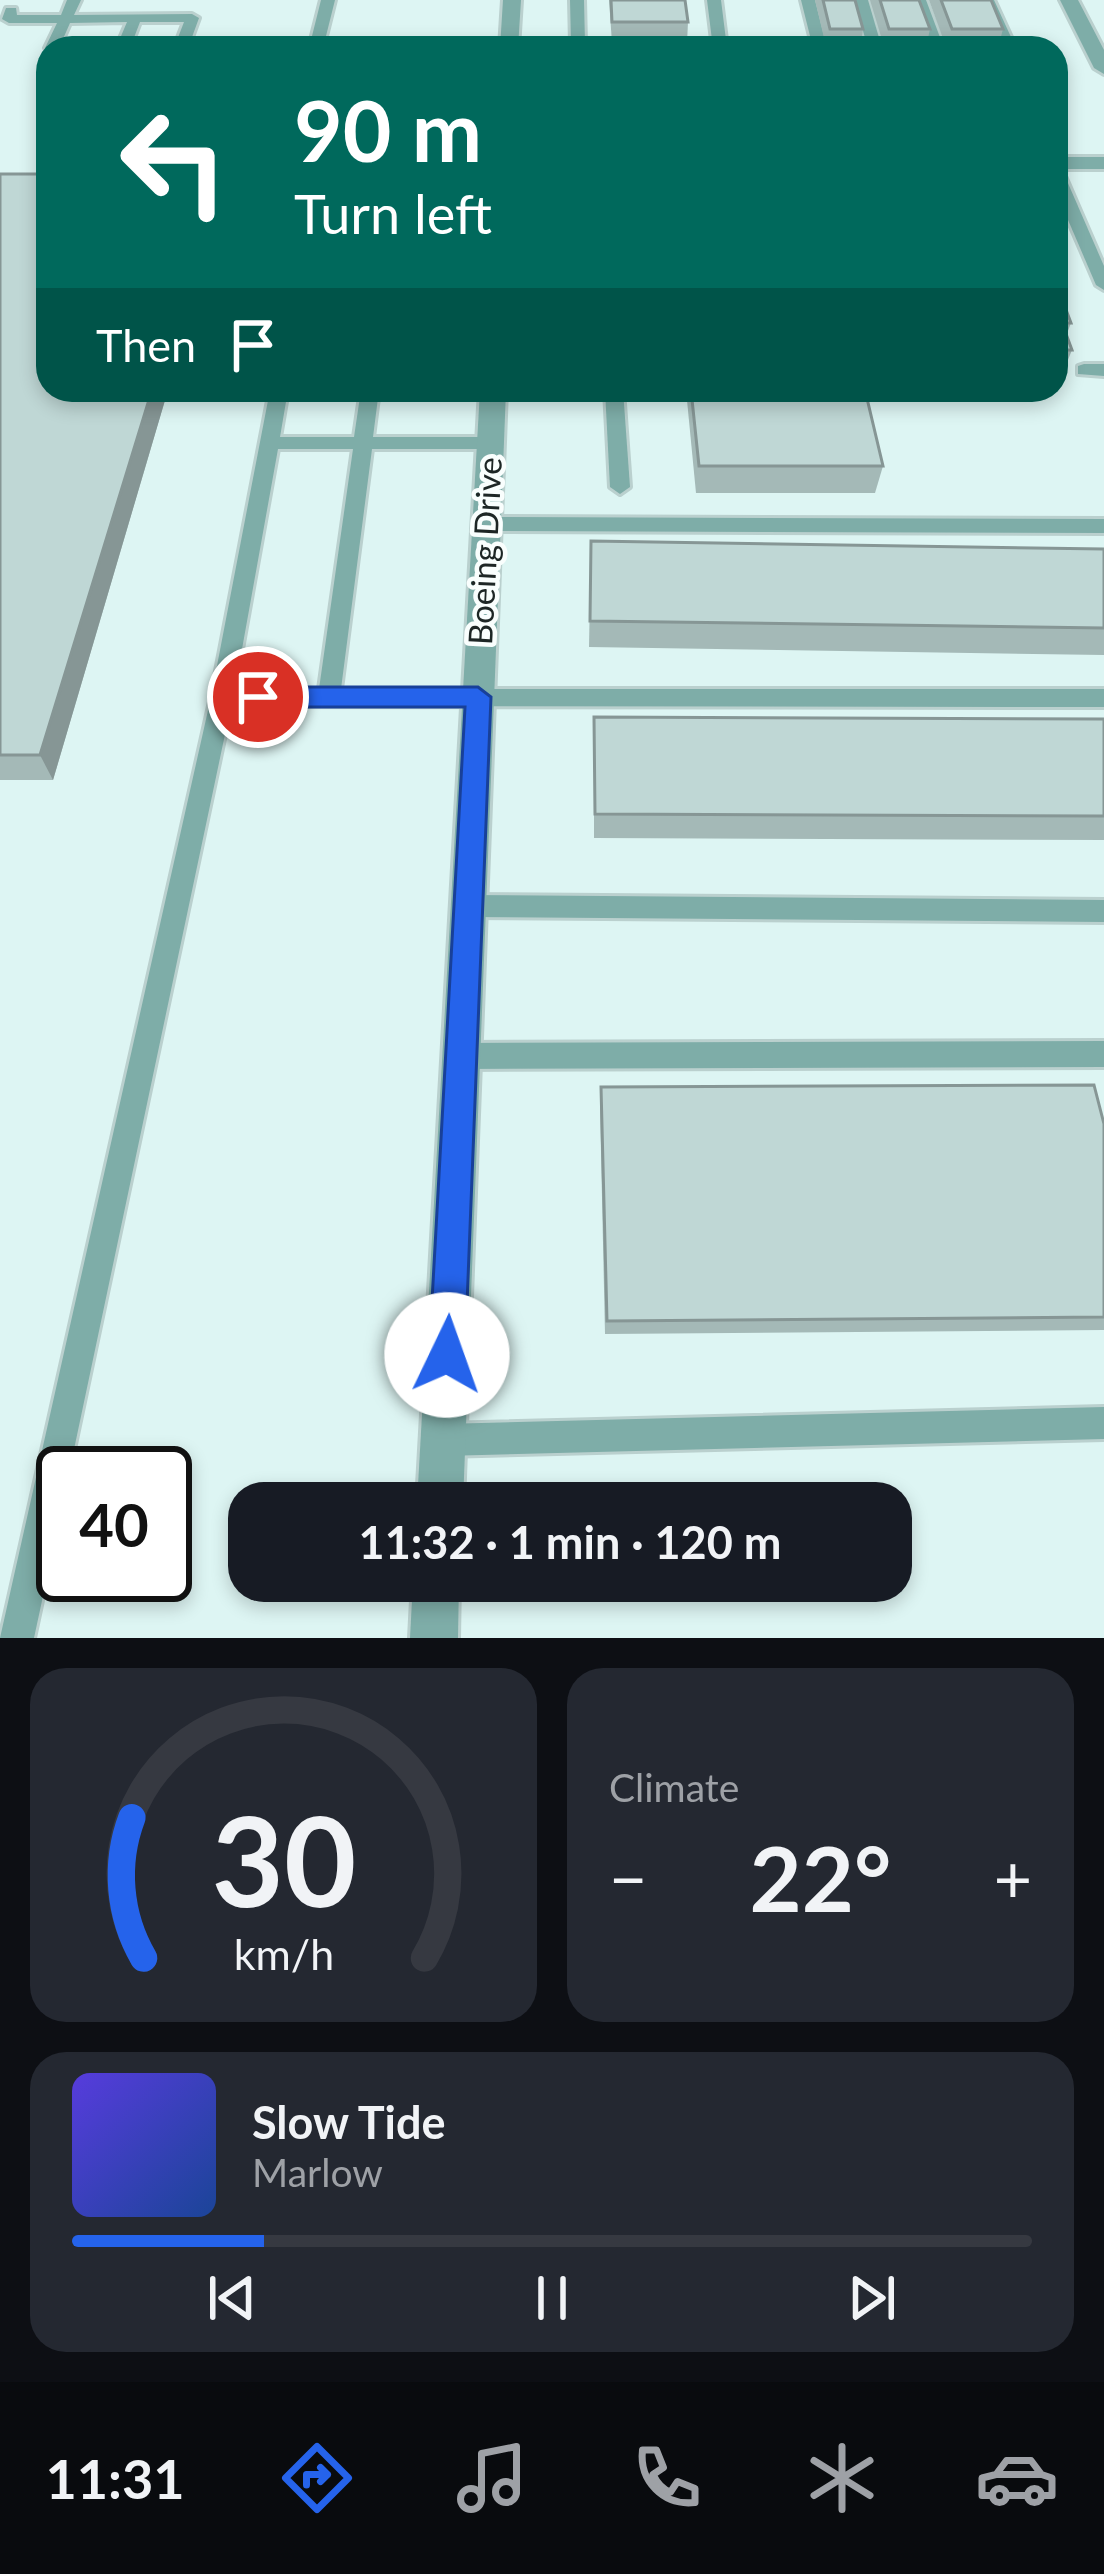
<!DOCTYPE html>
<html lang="en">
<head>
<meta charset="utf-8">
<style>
  :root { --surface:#171b24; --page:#242831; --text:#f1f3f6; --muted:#9ea1a6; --line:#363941; --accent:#2563eb }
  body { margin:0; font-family:Lato,sans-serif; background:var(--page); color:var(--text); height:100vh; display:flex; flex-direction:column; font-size:45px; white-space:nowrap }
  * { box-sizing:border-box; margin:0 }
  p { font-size:39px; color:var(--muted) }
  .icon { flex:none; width:66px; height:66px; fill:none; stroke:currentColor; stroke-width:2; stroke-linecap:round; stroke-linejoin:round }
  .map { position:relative; height:1638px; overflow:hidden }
  .drawer { display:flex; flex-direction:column; gap:30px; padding:30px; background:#0d0f14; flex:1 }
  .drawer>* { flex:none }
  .guide { position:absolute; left:36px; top:36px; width:1032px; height:366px; border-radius:36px; box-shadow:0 6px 18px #0003; background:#00695c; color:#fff; overflow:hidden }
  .speed { position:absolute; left:36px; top:1446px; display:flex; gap:24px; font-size:60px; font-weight:700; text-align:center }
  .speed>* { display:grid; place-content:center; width:156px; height:156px; border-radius:50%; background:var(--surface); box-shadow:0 6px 18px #0003; line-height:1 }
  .speed .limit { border:6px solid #111; border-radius:18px; background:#fff; color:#111 }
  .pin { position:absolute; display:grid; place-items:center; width:102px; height:102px; color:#fff; margin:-51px; border:6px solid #fff; border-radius:50%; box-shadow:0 3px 12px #0007 }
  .me { position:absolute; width:132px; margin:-66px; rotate:3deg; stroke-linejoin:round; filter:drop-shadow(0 0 9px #0008) }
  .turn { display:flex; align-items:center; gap:42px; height:252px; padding:0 60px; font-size:54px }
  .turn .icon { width:156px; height:156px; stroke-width:2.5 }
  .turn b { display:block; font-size:84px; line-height:102px }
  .then { display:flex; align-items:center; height:114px; padding:0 60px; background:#0003; gap:24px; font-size:45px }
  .big { font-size:90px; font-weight:700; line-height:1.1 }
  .drawer .card { flex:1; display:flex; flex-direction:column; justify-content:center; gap:18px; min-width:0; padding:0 42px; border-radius:36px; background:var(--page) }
  .drawer .dial { align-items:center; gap:0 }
  .dial svg { height:312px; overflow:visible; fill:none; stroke:var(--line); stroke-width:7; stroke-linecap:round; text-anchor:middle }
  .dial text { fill:var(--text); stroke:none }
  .song { display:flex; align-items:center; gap:36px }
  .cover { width:144px; height:144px; border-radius:18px; background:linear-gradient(135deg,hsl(250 70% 55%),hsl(220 70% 35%)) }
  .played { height:12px; border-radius:6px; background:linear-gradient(90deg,var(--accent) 20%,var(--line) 20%) }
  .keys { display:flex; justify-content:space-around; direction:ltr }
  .heat { display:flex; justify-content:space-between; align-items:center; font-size:66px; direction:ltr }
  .drawer .tiles { flex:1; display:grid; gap:30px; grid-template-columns:1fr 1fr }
  .card:last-child { grid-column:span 2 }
  .trip { position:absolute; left:228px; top:1482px; width:684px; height:120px; border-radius:36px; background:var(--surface); box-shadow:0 6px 18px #0003; font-weight:700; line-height:120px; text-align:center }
  .tabs { display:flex; height:192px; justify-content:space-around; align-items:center; background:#090b0e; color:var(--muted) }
  .tabs .icon { width:84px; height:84px }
  .tabs .current { color:var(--accent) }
  .tabs b { font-size:54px; color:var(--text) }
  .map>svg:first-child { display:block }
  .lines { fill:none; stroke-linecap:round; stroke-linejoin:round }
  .service-casing { stroke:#bad0ce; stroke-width:6 }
  .minor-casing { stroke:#bad0ce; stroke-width:6 }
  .tertiary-casing { stroke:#bad0ce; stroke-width:6 }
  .service { fill:#7eada8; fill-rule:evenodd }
  .minor { fill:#7eada8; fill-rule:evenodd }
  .tertiary { fill:#7eada8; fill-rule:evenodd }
  .wall { fill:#a4b9b7 }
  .shaded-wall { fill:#869695 }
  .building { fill:#bfd7d5; stroke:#869695; stroke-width:3 }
  .route { fill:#2563eb; stroke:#184099; stroke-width:3 }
  .labels { text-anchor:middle; stroke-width:9; stroke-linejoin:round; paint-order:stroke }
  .street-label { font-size:33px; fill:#1d2625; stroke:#f9fefd }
</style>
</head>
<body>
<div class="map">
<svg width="1104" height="1638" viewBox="0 0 1104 1638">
  <rect width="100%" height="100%" fill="#ddf5f3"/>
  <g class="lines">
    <defs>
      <g id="service">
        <path d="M 67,0 L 81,0 L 74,15 L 192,14 L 199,18 L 188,48 L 174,48 L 184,22 L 140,22 L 130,48 L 116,48 L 127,22 L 70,23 L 59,48 L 48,48 L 48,51 L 45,48 L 57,23 L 9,23 L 2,19 L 6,8 L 16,8 L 17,15 L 61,15 Z"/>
        <path d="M 321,0 L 335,0 L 323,48 L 309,48 Z"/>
        <path d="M 570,0 L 584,0 L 585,44 L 619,44 L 626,48 L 503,48 L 509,43 L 571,43 Z"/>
        <path d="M 707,0 L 721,0 L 727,48 L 713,48 Z"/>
        <path d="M 801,0 L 815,0 L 827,48 L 813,48 Z"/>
        <path d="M 854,0 L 868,0 L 882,48 L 868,48 Z"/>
        <path d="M 912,0 L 926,0 L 944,48 L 930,48 Z"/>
        <path d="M 980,0 L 994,0 L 1016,48 L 1002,48 Z"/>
        <path d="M 1056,169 L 1064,174 L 1104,266 L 1104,290 L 1096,285 L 1056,192 Z"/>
        <path d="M 1084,364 L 1104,364 L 1104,376 L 1078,374 L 1078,366 Z"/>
        <path d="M 270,390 L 288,390 L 280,437 L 354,437 L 361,390 L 379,390 L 373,437 L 491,437 L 500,443 L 491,449 L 372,449 L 341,689 L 1104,689 L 1104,707 L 231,706 L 69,1473 L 63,1473 L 63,1503 L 34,1638 L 0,1638 L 211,697 ZM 278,449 L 353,449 L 319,689 L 235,688 Z"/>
        <path d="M 605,390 L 623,390 L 630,487 L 620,494 L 610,487 Z"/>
        <path d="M 487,517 L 1104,519 L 1104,533 L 487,531 L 477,524 Z"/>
        <path d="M 469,895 L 1104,900 L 1104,922 L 469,917 L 460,914 L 456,906 L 460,898 Z"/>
        <path d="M 1104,1041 L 1104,1067 L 461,1069 L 451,1065 L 447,1056 L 451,1047 L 461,1043 Z"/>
        <path d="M 1104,1407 L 1104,1439 L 443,1456 L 432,1451 L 427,1440 L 432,1429 L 443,1424 Z"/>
      </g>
      <g id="minor">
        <path d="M 1060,0 L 1078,0 L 1104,50 L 1104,74 L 1094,68 Z"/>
        <rect x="1056" y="157" width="48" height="12"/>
      </g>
      <g id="tertiary">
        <path d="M 503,0 L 521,0 L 518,48 L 500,48 Z"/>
        <path d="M 480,390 L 506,390 L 463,1503 L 417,1503 Z"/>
        <path d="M 413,1581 L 459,1581 L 458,1638 L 410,1638 Z"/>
      </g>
    </defs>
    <use href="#service" class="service-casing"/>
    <use href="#minor" class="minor-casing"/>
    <use href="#tertiary" class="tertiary-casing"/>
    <use href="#service" class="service"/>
    <use href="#minor" class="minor"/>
    <use href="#tertiary" class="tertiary"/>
  </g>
  <g class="wall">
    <path d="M 609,0 L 685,0 L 688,22 L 687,43 L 612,43 Z"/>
    <path d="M 815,0 L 855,0 L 863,29 L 861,43 L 883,43 L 870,0 L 919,0 L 930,29 L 927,43 L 945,44 L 929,0 L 991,0 L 1003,29 L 999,44 L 1013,48 L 800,48 L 801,42 L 825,42 Z"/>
    <path d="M 0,174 L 48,390 L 168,390 L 53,780 L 0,780 Z"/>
    <path d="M 1056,283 L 1071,323 L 1066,336 L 1072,350 L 1063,372 L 1056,372 Z"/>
    <path d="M 686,390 L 865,390 L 883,466 L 875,493 L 696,493 Z"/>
    <path d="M 591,541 L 1104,549 L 1104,655 L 589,647 Z"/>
    <path d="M 594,717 L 1104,719 L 1104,840 L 594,838 Z"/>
    <path d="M 601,1087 L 1104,1124 L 1104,1330 L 605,1334 L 600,1106 Z"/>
  </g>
  <path class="shaded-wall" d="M 152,390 L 168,390 L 53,780 L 40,755 Z"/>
  <g class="building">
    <path d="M 611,0 L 685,0 L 688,22 L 612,22 Z"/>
    <path d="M 823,0 L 855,0 L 863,29 L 830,29 Z"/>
    <path d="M 880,0 L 919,0 L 930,29 L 889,29 Z"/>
    <path d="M 941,0 L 991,0 L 1003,29 L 952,29 Z"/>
    <path d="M 801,42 L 1011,44 L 1013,48 L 802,48 Z"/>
    <rect x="625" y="46" width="115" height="2"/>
    <path d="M 0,174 L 48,174 L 48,390 L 152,390 L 40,755 L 0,755 Z"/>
    <path d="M 1056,283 L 1071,323 L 1062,323 L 1072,350 L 1056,350 Z"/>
    <path d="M 691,390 L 865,390 L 883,466 L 699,466 Z"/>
    <path d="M 591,541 L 1104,549 L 1104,628 L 590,621 Z"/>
    <path d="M 594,717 L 1104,719 L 1104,816 L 595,814 Z"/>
    <path d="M 1094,1085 L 1104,1124 L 1104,1317 L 607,1321 L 601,1087 Z"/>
  </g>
  <path class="route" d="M 258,687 L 478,687 L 491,697 L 465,1355 L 460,1367 L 447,1373 L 434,1367 L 429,1355 L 465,707 L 258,707 L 245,697 Z"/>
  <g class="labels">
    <g class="street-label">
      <text transform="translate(485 551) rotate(-87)" y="12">Boeing Drive</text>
    </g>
  </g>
</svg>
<div class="speed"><div class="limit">40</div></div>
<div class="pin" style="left:258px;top:697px;background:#d93025"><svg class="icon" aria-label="arrive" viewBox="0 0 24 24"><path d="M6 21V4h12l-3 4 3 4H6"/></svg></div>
<svg class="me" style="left:447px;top:1355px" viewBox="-20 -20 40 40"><circle r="19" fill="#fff"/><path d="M0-13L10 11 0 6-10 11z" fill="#2563eb"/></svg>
<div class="trip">11:32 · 1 min · 120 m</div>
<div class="guide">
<div class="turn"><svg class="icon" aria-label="left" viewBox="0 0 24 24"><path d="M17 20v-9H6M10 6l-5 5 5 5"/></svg><div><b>90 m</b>Turn left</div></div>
<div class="then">Then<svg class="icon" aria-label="arrive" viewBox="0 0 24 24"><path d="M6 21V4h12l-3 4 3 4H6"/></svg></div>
</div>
</div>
<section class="drawer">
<div class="tiles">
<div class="card dial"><svg viewBox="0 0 100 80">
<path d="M14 69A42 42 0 1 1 86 69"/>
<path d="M14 69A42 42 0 0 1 11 33" stroke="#2563eb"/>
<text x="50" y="56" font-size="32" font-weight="700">30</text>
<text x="50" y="72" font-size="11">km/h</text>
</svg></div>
<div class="card"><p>Climate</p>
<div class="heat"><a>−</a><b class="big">22°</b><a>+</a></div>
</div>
<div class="card">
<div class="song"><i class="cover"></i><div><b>Slow Tide</b><p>Marlow</p></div></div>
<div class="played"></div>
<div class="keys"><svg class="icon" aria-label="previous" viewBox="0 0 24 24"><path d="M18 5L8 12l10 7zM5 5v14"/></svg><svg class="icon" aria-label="pause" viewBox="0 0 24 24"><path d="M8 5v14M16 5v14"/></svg><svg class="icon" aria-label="next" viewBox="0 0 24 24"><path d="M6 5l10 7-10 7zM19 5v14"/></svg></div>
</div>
</div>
</section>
<nav class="tabs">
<b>11:31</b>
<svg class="icon current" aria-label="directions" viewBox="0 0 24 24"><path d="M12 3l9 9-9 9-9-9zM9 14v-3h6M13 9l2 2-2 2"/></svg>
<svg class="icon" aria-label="music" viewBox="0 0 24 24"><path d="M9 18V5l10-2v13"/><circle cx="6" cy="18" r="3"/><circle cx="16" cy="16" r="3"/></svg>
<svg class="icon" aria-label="phone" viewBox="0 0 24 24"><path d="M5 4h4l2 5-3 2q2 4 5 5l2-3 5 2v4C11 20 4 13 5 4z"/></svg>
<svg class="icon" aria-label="climate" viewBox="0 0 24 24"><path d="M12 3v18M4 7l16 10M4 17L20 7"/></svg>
<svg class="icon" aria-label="car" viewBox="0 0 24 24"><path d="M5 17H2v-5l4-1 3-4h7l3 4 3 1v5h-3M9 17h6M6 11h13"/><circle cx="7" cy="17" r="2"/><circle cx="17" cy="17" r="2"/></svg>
</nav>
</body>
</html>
